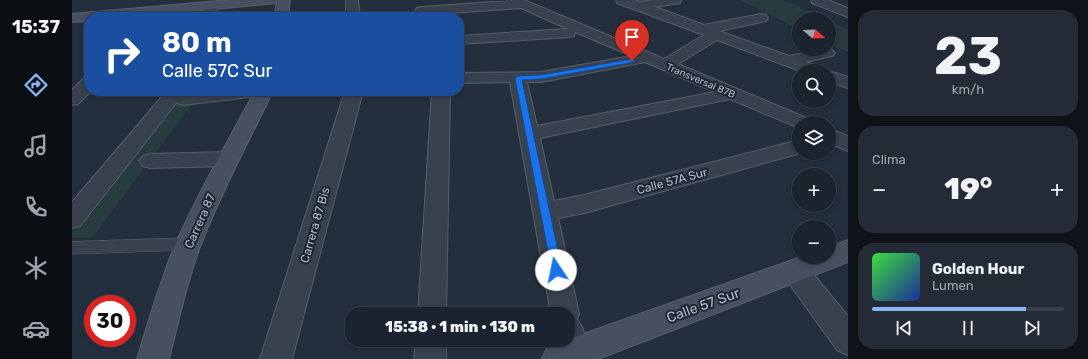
<!DOCTYPE html>
<html lang="es">
<head>
<meta charset="utf-8">
<style>
  :root { --surface:#1b232e; --page:#242b36; --text:#f1f3f6; --muted:#a0a4aa; --line:#39404a; --accent:#8ab4f8 }
  body { margin:0; font-family:Rubik,sans-serif; background:var(--page); color:var(--text); height:100vh; display:flex; flex-direction:column; font-size:15px; white-space:nowrap }
  * { box-sizing:border-box; margin:0 }
  p { font-size:13px; color:var(--muted) }
  .icon { flex:none; width:22px; height:22px; fill:none; stroke:currentColor; stroke-width:2; stroke-linecap:round; stroke-linejoin:round }
  .map { position:relative; flex:1; overflow:hidden }
  .side { display:flex; flex-direction:column; gap:10px; padding:10px; background:#0f1319; width:240px }
  .side>* { flex:none }
  .hud { position:absolute; left:12px; top:12px; width:380px; height:84px; border-radius:16px; box-shadow:0 2px 6px #0003,0 0 0 1px var(--line); background:#1a4fa0; color:#fff; overflow:hidden }
  .needle { width:26px; rotate:109deg }
  .buttons { position:absolute; left:720px; top:12px; display:grid; gap:8px }
  .buttons a { display:grid; place-items:center; width:44px; height:44px; border-radius:50%; background:var(--surface); box-shadow:0 2px 6px #0003,0 0 0 1px var(--line); font-size:20px }
  .speed { position:absolute; left:12px; top:295px; display:flex; gap:8px; font-size:20px; font-weight:700; text-align:center }
  .speed>* { display:grid; place-content:center; width:52px; height:52px; border-radius:50%; background:var(--surface); box-shadow:0 2px 6px #0003,0 0 0 1px var(--line); line-height:1 }
  .speed .limit { border:6px solid #d22; background:#fff; color:#111 }
  .pin { position:absolute; display:grid; place-items:center; width:34px; height:34px; color:#fff; margin:-41px -17px; border-radius:50% 50% 50% 0; rotate:-45deg; box-shadow:0 0 4px #0007 }
  .pin .icon { rotate:45deg }
  .me { position:absolute; width:44px; margin:-22px; rotate:349deg; stroke-linejoin:round; filter:drop-shadow(0 0 3px #0008) }
  .turn { display:flex; align-items:center; gap:14px; height:84px; padding:0 12px; font-size:18px }
  .turn .icon { width:52px; height:52px; stroke-width:2.5 }
  .turn b { display:block; font-size:28px; line-height:34px }
  .big { font-size:30px; font-weight:800; line-height:1.1 }
  .side .card { flex:1; display:flex; flex-direction:column; justify-content:center; gap:6px; min-width:0; padding:0 14px; border-radius:16px; background:var(--page) }
  .side .dial { align-items:center; gap:0 }
  .dial b { font-size:52px; line-height:1 }
  .song { display:flex; align-items:center; gap:12px }
  .cover { width:48px; height:48px; border-radius:6px; background:linear-gradient(135deg,hsl(120 70% 55%),hsl(230 70% 35%)) }
  .played { height:4px; border-radius:2px; background:linear-gradient(90deg,var(--accent) 80%,var(--line) 80%) }
  .keys { display:flex; justify-content:space-around; direction:ltr }
  .heat { display:flex; justify-content:space-between; align-items:center; font-size:22px; direction:ltr }
  .trip { position:absolute; left:273px; top:307px; width:230px; height:40px; border-radius:16px; background:var(--surface); box-shadow:0 2px 6px #0003,0 0 0 1px var(--line); font-weight:800; line-height:40px; text-align:center }
  main { display:flex; flex:1; min-height:0 }
  .tabs { display:flex; flex-direction:column; width:72px; justify-content:space-around; align-items:center; background:#0b0e12; color:var(--muted) }
  .tabs .icon { width:28px; height:28px }
  .tabs .on { color:var(--accent) }
  .tabs b { font-size:18px; color:var(--text) }
  .map>svg:first-child { display:block }
  .green { fill:#263c3f }
  .lines { fill:none; stroke-linecap:round; stroke-linejoin:round }
  .lane-casing { stroke:#565f6c; stroke-width:1 }
  .street-casing { stroke:#565f6c; stroke-width:2 }
  .secondary-casing { stroke:#565f6c; stroke-width:2 }
  .lane { fill:#38414e; fill-rule:evenodd }
  .street { fill:#38414e; fill-rule:evenodd }
  .secondary { fill:#465061; fill-rule:evenodd }
  .route { fill:#1a73e8; stroke:#114b97 }
  .labels { text-anchor:middle; stroke-width:4; stroke-linejoin:round; paint-order:stroke }
  .far-street-label { font-size:10px; fill:#b4bcc9; stroke:#1d2633 }
  .street-label { font-size:12px; fill:#b4bcc9; stroke:#1d2633 }
  .near-street-label { font-size:14px; fill:#b4bcc9; stroke:#1d2633 }
</style>
</head>
<body>
<main>
<nav class="tabs">
<b>15:37</b>
<svg class="icon on" aria-label="directions" viewBox="0 0 24 24"><path d="M12 3l9 9-9 9-9-9zM9 14v-3h6M13 9l2 2-2 2"/></svg>
<svg class="icon" aria-label="music" viewBox="0 0 24 24"><path d="M9 18V5l10-2v13"/><circle cx="6" cy="18" r="3"/><circle cx="16" cy="16" r="3"/></svg>
<svg class="icon" aria-label="phone" viewBox="0 0 24 24"><path d="M5 4h4l2 5-3 2q2 4 5 5l2-3 5 2v4C11 20 4 13 5 4z"/></svg>
<svg class="icon" aria-label="climate" viewBox="0 0 24 24"><path d="M12 3v18M4 7l16 10M4 17L20 7"/></svg>
<svg class="icon" aria-label="car" viewBox="0 0 24 24"><path d="M5 17H2v-5l4-1 3-4h7l3 4 3 1v5h-3M9 17h6M6 11h13"/><circle cx="7" cy="17" r="2"/><circle cx="17" cy="17" r="2"/></svg>
</nav>
<div class="map">
<svg width="776" height="359" viewBox="0 0 776 359">
  <rect width="100%" height="100%" fill="#242f3e"/>
  <g class="green">
    <path d="M 668,0 L 712,0 L 753,19 L 727,19 L 727,29 Z"/>
    <path d="M 757,21 L 776,30 L 776,52 L 757,43 Z"/>
    <path d="M 101,104 L 120,104 L 20,238 L 0,238 L 0,229 Z"/>
  </g>
  <g class="lines">
    <defs>
      <path id="lane" d="M 116,238 L 121,240 L 123,244 L 121,248 L 116,250 L 0,254 L 0,242 Z"/>
      <g id="street">
        <path d="M 274,0 L 286,0 L 288,17 L 274,17 Z"/>
        <path d="M 435,0 L 452,0 L 592,59 L 632,35 L 545,3 L 544,0 L 562,0 L 568,2 L 581,0 L 609,0 L 608,3 L 583,7 L 632,25 L 689,14 L 694,15 L 696,18 L 694,21 L 647,31 L 717,56 L 752,49 L 760,50 L 763,53 L 760,56 L 734,62 L 749,68 L 751,71 L 728,71 L 645,40 L 606,64 L 737,119 L 740,123 L 727,123 L 727,128 L 658,99 L 468,138 L 482,201 L 512,195 L 727,140 L 727,153 L 729,153 L 512,213 L 486,218 L 507,314 L 505,319 L 511,329 L 516,353 L 514,359 L 488,359 L 483,340 L 496,340 L 496,314 L 479,314 L 438,82 L 387,83 L 387,73 L 469,72 L 560,56 L 503,32 L 502,36 L 497,37 L 387,44 L 387,36 L 496,29 L 449,8 L 350,15 L 345,14 L 343,11 L 345,8 L 350,7 L 435,1 ZM 573,62 L 643,92 L 465,126 L 455,82 L 469,82 Z"/>
        <path d="M 739,0 L 756,0 L 776,8 L 776,17 L 740,3 Z"/>
        <path d="M 140,2 L 145,3 L 147,6 L 142,17 L 128,17 L 135,3 Z"/>
        <path d="M 757,71 L 776,77 L 776,88 L 757,82 Z"/>
        <path d="M 17,78 L 17,91 L 19,91 L 6,104 L 0,105 L 0,90 L 11,79 Z"/>
        <path d="M 92,91 L 110,91 L 108,95 L 142,91 L 195,91 L 192,95 L 186,96 L 111,105 L 104,103 L 8,226 L 0,228 L 0,202 L 88,99 Z"/>
        <path d="M 273,91 L 291,91 L 220,359 L 188,359 Z"/>
        <path d="M 360,91 L 378,91 L 374,314 L 346,314 Z"/>
        <path d="M 757,129 L 776,136 L 776,151 L 757,143 Z"/>
        <path d="M 157,152 L 164,154 L 167,159 L 164,164 L 157,166 L 78,168 L 71,166 L 67,161 L 71,156 L 78,154 Z"/>
        <path d="M 723,260 L 732,263 L 776,316 L 776,355 L 765,350 L 714,279 L 710,271 L 714,263 Z"/>
        <path d="M 344,340 L 374,340 L 374,359 L 342,359 Z"/>
      </g>
      <g id="secondary">
        <path d="M 157,0 L 218,0 L 216,17 L 202,17 L 205,3 L 56,17 L 17,17 L 17,21 L 0,22 L 0,14 Z"/>
        <path d="M 183,91 L 201,91 C 177,141 150,190 130,242 C 115,280 107,320 97,359 L 65,359 C 77,320 88,281 104,243 C 127,191 156,141 183,91 Z"/>
        <path d="M 776,240 L 776,262 L 526,359 L 470,359 L 475,348 L 486,343 L 729,257 L 757,257 L 757,247 Z"/>
      </g>
    </defs>
    <use href="#lane" class="lane-casing"/>
    <use href="#street" class="street-casing"/>
    <use href="#secondary" class="secondary-casing"/>
    <use href="#lane" class="lane"/>
    <use href="#street" class="street"/>
    <use href="#secondary" class="secondary"/>
  </g>
  <path class="route" d="M 560,59 L 563,61 L 562,62 L 469,79 L 450,80 L 490,270 L 488,273 L 484,275 L 480,273 L 443,78 L 446,76 L 469,75 Z"/>
  <g class="labels">
    <g class="far-street-label">
      <text transform="translate(629 80) rotate(23)" y="4">Transversal 87B</text>
    </g>
    <g class="street-label">
      <text transform="translate(600 181) rotate(-15)" y="4">Calle 57A Sur</text>
      <text transform="translate(128 221) rotate(-66)" y="4">Carrera 87</text>
      <text transform="translate(243 225) rotate(-74)" y="4">Carrera 87 Bis</text>
    </g>
    <g class="near-street-label">
      <text transform="translate(631 305) rotate(-20)" y="5">Calle 57 Sur</text>
    </g>
  </g>
</svg>
<div class="buttons">
<a><svg class="needle" viewBox="-14 -14 28 28"><path d="M0-13l5 13h-10z" fill="#e53935"/><path d="M0 13l5-13h-10z" fill="#a0a4aa"/></svg></a>
<a><svg class="icon" aria-label="search" viewBox="0 0 24 24"><circle cx="10" cy="10" r="6"/><path d="M15 15l6 6"/></svg></a>
<a><svg class="icon" aria-label="layers" viewBox="0 0 24 24"><path d="M12 4l9 5-9 5-9-5zM3 14l9 5 9-5"/></svg></a>
<a>+</a>
<a>−</a>
</div>
<div class="speed"><div class="limit">30</div></div>
<div class="pin" style="left:560px;top:61px;background:#d93025"><svg class="icon" aria-label="arrive" viewBox="0 0 24 24"><path d="M6 21V4h12l-3 4 3 4H6"/></svg></div>
<svg class="me" style="left:484px;top:270px" viewBox="-20 -20 40 40"><circle r="19" fill="#fff"/><path d="M0-13L10 11 0 6-10 11z" fill="#1a73e8"/></svg>
<div class="trip">15:38 · 1 min · 130 m</div>
<div class="hud">
<div class="turn"><svg class="icon" aria-label="right" viewBox="0 0 24 24"><path d="M7 20v-9h11M14 6l5 5-5 5"/></svg><div><b>80 m</b>Calle 57C Sur</div></div>
</div>
</div>
<section class="side">
<div class="card dial"><b>23</b><p>km/h</p></div>
<div class="card"><p>Clima</p>
<div class="heat"><a>−</a><b class="big">19°</b><a>+</a></div>
</div>
<div class="card">
<div class="song"><i class="cover"></i><div><b>Golden Hour</b><p>Lumen</p></div></div>
<div class="played"></div>
<div class="keys"><svg class="icon" aria-label="previous" viewBox="0 0 24 24"><path d="M18 5L8 12l10 7zM5 5v14"/></svg><svg class="icon" aria-label="pause" viewBox="0 0 24 24"><path d="M8 5v14M16 5v14"/></svg><svg class="icon" aria-label="next" viewBox="0 0 24 24"><path d="M6 5l10 7-10 7zM19 5v14"/></svg></div>
</div>
</section>
</main>
</body>
</html>
